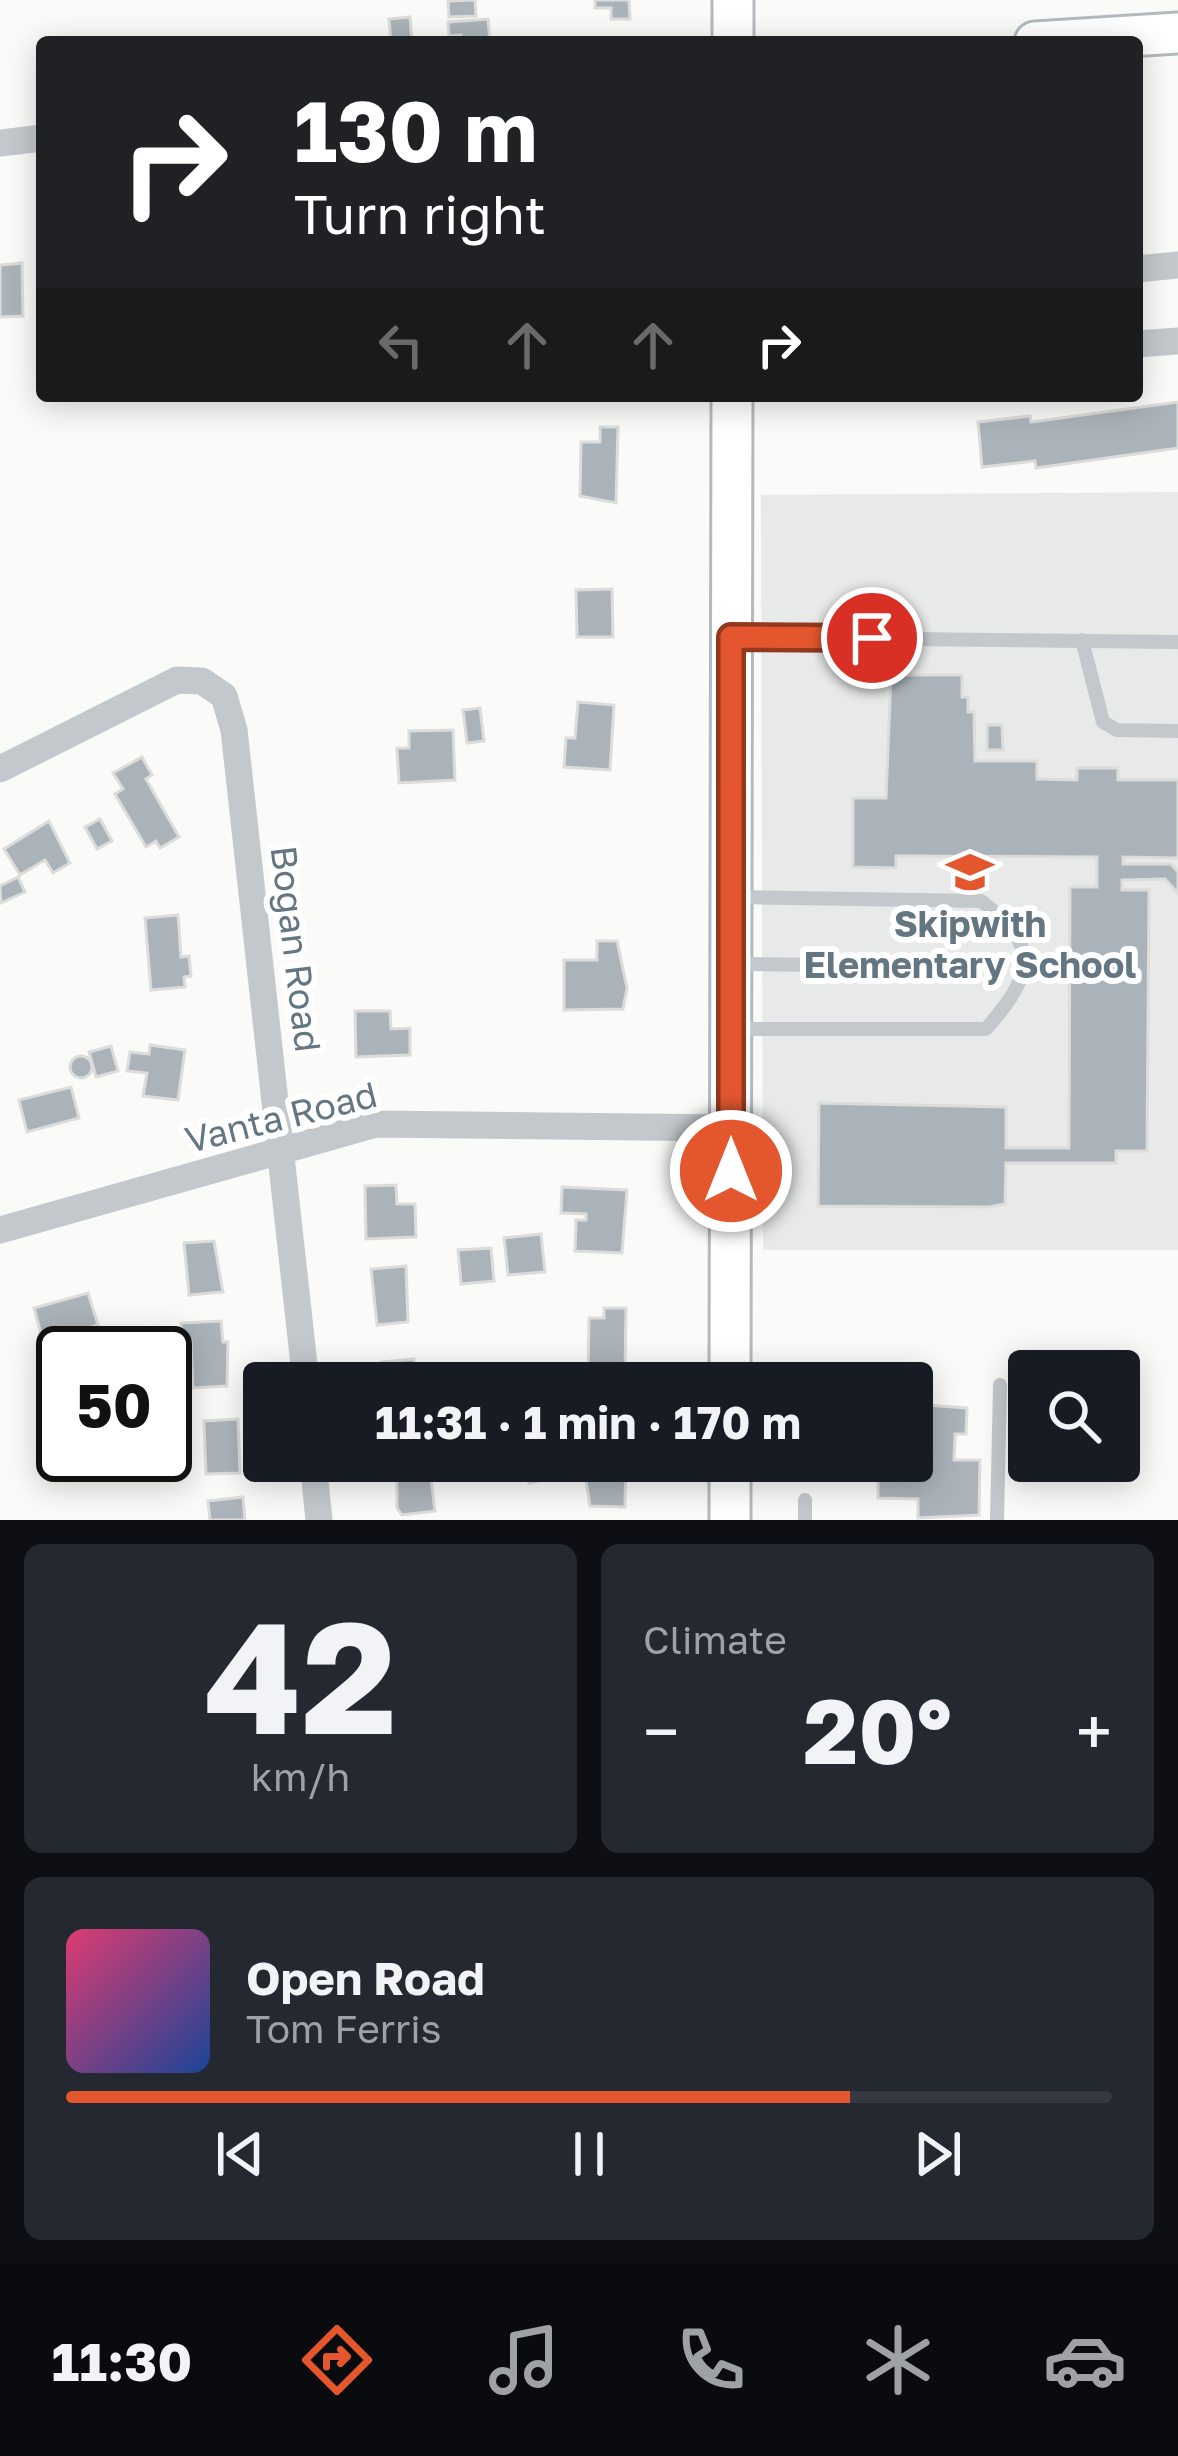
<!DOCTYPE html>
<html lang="en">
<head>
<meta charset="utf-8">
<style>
  :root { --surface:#171b24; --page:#242831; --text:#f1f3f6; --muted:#9ea1a6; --line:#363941; --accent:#e4572e }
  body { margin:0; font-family:"Golos Text",sans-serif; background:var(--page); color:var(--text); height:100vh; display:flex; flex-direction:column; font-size:45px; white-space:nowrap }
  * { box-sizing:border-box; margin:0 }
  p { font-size:39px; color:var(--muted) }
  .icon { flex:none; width:66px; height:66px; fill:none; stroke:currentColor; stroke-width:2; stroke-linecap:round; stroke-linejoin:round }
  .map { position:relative; height:1520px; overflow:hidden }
  .sheet { display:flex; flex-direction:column; gap:24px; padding:24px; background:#0d0f14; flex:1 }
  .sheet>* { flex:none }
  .guide { position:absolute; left:36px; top:36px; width:1107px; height:366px; border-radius:12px; box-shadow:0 6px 30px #0003; background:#202124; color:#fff; overflow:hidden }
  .controls { position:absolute; left:1008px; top:1350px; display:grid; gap:24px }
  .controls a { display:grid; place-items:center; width:132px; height:132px; border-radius:12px; background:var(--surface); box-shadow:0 6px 30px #0003; font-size:60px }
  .speed { position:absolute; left:36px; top:1326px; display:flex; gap:24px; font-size:60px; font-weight:700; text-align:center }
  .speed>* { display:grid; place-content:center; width:156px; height:156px; border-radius:50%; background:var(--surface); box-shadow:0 6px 30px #0003; line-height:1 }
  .speed .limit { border:6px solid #111; border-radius:18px; background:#fff; color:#111 }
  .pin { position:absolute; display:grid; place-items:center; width:102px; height:102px; color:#fff; margin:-51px; border:6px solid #fff; border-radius:50%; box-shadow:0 3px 12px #0007 }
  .me { position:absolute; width:132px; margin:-66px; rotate:0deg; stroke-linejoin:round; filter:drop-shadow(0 0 9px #0008) }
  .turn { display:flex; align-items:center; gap:42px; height:252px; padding:0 60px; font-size:54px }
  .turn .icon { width:156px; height:156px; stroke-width:2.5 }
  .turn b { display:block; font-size:84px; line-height:102px }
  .lanes { display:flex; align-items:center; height:114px; padding:0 60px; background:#0003; justify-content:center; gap:60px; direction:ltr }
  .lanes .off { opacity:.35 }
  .big { font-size:90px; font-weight:700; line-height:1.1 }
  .sheet .widget { flex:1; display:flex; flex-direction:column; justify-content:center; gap:18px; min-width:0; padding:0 42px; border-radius:18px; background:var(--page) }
  .sheet .dial { align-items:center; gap:0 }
  .dial b { font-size:156px; line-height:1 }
  .song { display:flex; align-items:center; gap:36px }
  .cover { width:144px; height:144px; border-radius:18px; background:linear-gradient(135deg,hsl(340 70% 55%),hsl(220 70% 35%)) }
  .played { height:12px; border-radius:6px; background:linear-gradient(90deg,var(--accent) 75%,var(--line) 75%) }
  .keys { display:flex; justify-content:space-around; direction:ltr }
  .heat { display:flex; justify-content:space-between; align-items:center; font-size:66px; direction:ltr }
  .sheet .tiles { flex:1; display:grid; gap:24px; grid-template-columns:1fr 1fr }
  .widget:last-child { grid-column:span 2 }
  .trip { position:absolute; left:243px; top:1362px; width:690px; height:120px; border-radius:12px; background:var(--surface); box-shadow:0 6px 30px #0003; font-weight:700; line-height:120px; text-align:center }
  .dock { display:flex; height:192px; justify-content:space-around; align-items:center; background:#090b0e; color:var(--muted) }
  .dock .icon { width:84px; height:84px }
  .dock .current { color:var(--accent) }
  .dock b { font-size:54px; color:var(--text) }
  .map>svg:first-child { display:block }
  .built { fill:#e8e9e9 }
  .building { fill:#aab3b9; stroke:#dcdcda; stroke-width:3 }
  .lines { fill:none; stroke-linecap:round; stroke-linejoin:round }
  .secondary-casing { stroke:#b3babf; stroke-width:45 }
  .service { stroke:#c3c8cc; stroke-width:14 }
  .minor { stroke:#c3c8cc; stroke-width:27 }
  .secondary { stroke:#fff; stroke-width:39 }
  .route-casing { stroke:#94391e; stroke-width:30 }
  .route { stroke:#e4572e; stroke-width:21 }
  .labels { text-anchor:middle; stroke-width:12; stroke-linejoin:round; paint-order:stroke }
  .poi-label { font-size:36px; font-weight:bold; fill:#657683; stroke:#fff }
  .street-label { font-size:36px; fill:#657683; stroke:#fff }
</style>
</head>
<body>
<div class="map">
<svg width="1178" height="1520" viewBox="0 0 1178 1520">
  <rect width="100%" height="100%" fill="#fafaf8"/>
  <path class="built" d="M 1178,492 L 1178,1250 L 763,1250 L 761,495 Z"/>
  <g class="building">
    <path d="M 475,0 L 476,16 L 449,17 L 448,1 Z"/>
    <path d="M 595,0 L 629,0 L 630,19 L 611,19 L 611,8 L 595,8 Z"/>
    <path d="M 410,17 L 412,42 L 391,42 L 389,19 Z"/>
    <path d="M 488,19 L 490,42 L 462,42 L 461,35 L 449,36 L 448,22 Z"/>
    <path d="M 22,263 L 23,316 L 0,317 L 0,265 Z"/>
    <path d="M 1178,402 L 1178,448 L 1036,468 L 1035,461 L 982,467 L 978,422 L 1030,416 L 1031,422 Z"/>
    <path d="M 600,427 L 618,427 L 616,503 L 580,496 L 581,442 L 600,442 Z"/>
    <path d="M 612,589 L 613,637 L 577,637 L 576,590 Z"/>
    <path d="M 891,675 L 962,675 L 962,697 L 968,697 L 968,712 L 974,712 L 975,761 L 1037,761 L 1037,779 L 1077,780 L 1077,768 L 1118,768 L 1118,780 L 1178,780 L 1178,858 L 1123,857 L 1123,864 L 1171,864 L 1178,872 L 1178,893 L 1165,879 L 1122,880 L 1122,890 L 1149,890 L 1147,1151 L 1116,1151 L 1116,1163 L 1006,1163 L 1005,1204 L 989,1207 L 818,1206 L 819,1103 L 1006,1107 L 1006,1148 L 1069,1148 L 1070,887 L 1097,887 L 1097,857 L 896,856 L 896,868 L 853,867 L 853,798 L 886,798 Z"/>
    <path d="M 578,702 L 614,705 L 610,770 L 564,767 L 566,738 L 575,738 Z"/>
    <path d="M 480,708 L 484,741 L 467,743 L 463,710 Z"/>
    <path d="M 987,725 L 1002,725 L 1003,750 L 987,750 Z"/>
    <path d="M 453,730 L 455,780 L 399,783 L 397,748 L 409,748 L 409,731 Z"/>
    <path d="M 142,757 L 152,775 L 146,779 L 179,837 L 160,848 L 156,841 L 146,847 L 115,794 L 123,789 L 113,773 Z"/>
    <path d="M 100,819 L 112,841 L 97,849 L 85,827 Z"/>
    <path d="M 49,821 L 70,863 L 53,873 L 45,860 L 20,875 L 4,849 Z"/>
    <path d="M 18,877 L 25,892 L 1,903 L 0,886 Z"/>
    <path d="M 178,915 L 181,957 L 189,956 L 191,976 L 184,977 L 185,987 L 151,990 L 145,918 Z"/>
    <path d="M 597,941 L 617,941 L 627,988 L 623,1009 L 564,1010 L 564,960 L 597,960 Z"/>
    <path d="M 355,1011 L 390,1011 L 391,1029 L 410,1028 L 410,1055 L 356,1057 Z"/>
    <path d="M 150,1045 L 185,1050 L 178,1100 L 143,1096 L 147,1073 L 127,1071 L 130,1052 L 149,1054 Z"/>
    <path d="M 111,1046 L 118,1071 L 96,1077 L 89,1052 Z"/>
    <circle cx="81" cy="1067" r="11"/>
    <path d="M 71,1087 L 79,1118 L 27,1132 L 19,1100 Z"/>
    <path d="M 396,1185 L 397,1204 L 415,1204 L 416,1237 L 366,1239 L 365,1186 Z"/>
    <path d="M 562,1187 L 627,1190 L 622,1253 L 575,1251 L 576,1220 L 586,1220 L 586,1214 L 561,1213 Z"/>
    <path d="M 541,1234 L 545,1272 L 508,1275 L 504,1238 Z"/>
    <path d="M 214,1241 L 223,1292 L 189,1295 L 184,1243 Z"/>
    <path d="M 491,1248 L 494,1281 L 461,1284 L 458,1250 Z"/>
    <path d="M 406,1266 L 408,1322 L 377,1325 L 371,1269 Z"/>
    <path d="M 88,1293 L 98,1325 L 43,1341 L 34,1308 Z"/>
    <path d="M 604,1308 L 626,1308 L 625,1378 L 588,1377 L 589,1318 L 604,1318 Z"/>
    <path d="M 221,1321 L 223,1342 L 228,1342 L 227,1386 L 193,1388 L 191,1341 L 182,1342 L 181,1323 Z"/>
    <path d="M 414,1359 L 416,1383 L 383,1383 L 381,1362 Z"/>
    <path d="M 912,1404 L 967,1408 L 966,1434 L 955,1434 L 954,1460 L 980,1460 L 979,1515 L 918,1518 L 918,1499 L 878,1498 L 878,1461 L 921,1462 L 922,1442 L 912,1442 Z"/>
    <path d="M 238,1419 L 240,1473 L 206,1474 L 204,1421 Z"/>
    <path d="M 397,1461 L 434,1461 L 429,1462 L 435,1511 L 402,1515 L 397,1508 Z"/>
    <path d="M 494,1461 L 545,1461 L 547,1479 L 529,1483 L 528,1470 L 495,1473 Z"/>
    <path d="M 583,1461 L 626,1461 L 625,1507 L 590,1506 Z"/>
    <path d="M 243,1497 L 245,1520 L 210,1520 L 208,1501 Z"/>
  </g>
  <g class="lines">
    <defs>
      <g id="secondary">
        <path d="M 733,0 L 733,42"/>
        <path d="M 1035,42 L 1178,33"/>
        <path d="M 730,1383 L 732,396"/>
        <path d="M 730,1520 L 730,1461"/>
      </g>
    </defs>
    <use href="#secondary" class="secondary-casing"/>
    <g class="service">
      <path d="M 736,637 L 1178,642"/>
      <path d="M 1082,640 L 1103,722 L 1117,730 L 1178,731"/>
      <path d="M 735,897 L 981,901 C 1043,947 1032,976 986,1029 L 736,1029"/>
      <path d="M 736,964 L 966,967"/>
      <path d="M 805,1500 L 805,1520"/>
      <path d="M 997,1520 L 1000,1385"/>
    </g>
    <g class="minor">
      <path d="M 0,143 L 42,138"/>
      <path d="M 1137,269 L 1178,265"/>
      <path d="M 1137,344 L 1178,341"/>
      <path d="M 0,769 L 177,680 L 202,681 L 224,696 L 234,730 L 306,1383"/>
      <path d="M 0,1230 L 376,1124 L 731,1128"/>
      <path d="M 313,1461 L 319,1520"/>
    </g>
    <use href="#secondary" class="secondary"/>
  </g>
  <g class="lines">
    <defs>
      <path id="route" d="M 731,1171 L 731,637 L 872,638"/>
    </defs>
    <use href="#route" class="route-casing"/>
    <use href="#route" class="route"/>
  </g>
  <defs>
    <symbol id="school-bare" viewBox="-9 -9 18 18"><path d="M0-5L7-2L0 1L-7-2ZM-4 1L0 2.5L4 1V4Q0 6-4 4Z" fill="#e4572e" stroke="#fff" stroke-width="2.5" paint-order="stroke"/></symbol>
  </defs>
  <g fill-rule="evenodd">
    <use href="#school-bare" x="937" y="839" width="66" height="66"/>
  </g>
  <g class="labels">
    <g class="poi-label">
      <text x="970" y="937">Skipwith<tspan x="970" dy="41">Elementary School</tspan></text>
    </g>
    <g class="street-label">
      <text transform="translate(296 949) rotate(83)" y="13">Bogan Road</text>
      <text transform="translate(281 1117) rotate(-14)" y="13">Vanta Road</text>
    </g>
  </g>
</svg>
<div class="controls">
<a><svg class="icon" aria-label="search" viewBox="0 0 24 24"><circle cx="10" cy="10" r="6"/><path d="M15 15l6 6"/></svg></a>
</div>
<div class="speed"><div class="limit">50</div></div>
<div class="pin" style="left:872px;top:638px;background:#d93025"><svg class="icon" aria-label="arrive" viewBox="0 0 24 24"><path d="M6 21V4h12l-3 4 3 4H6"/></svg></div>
<svg class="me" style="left:731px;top:1171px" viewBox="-20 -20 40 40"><circle r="17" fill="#e4572e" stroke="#fff" stroke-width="3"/><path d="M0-11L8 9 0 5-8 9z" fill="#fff"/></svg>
<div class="trip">11:31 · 1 min · 170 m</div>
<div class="guide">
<div class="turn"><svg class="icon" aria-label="right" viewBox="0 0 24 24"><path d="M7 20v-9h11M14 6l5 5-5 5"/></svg><div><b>130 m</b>Turn right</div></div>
<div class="lanes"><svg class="icon off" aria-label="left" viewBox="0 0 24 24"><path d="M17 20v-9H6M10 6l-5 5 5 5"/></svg><svg class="icon off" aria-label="ahead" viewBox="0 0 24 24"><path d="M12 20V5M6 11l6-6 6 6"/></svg><svg class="icon off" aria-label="ahead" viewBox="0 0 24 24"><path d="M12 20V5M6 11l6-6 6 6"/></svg><svg class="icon" aria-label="right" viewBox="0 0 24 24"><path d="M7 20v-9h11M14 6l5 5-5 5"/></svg></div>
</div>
</div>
<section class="sheet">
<div class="tiles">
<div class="widget dial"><b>42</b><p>km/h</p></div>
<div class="widget"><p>Climate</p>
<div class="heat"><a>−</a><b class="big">20°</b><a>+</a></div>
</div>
<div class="widget">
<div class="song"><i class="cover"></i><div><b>Open Road</b><p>Tom Ferris</p></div></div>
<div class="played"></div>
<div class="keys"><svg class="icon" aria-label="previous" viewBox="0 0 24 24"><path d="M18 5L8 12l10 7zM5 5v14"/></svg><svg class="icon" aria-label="pause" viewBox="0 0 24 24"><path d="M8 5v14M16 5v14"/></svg><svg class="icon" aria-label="next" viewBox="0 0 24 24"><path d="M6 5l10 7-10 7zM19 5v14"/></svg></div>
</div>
</div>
</section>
<nav class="dock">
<b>11:30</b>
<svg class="icon current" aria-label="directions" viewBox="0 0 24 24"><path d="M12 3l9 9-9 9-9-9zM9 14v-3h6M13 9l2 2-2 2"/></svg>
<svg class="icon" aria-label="music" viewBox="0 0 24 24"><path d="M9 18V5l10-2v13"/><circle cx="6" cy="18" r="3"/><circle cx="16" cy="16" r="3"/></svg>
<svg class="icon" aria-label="phone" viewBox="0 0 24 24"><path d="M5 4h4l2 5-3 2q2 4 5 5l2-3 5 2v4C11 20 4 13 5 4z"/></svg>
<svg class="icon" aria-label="climate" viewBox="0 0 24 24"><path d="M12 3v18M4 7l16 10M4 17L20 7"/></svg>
<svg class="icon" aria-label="car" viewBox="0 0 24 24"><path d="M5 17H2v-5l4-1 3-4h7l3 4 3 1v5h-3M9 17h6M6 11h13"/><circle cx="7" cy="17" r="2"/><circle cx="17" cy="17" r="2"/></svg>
</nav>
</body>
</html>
